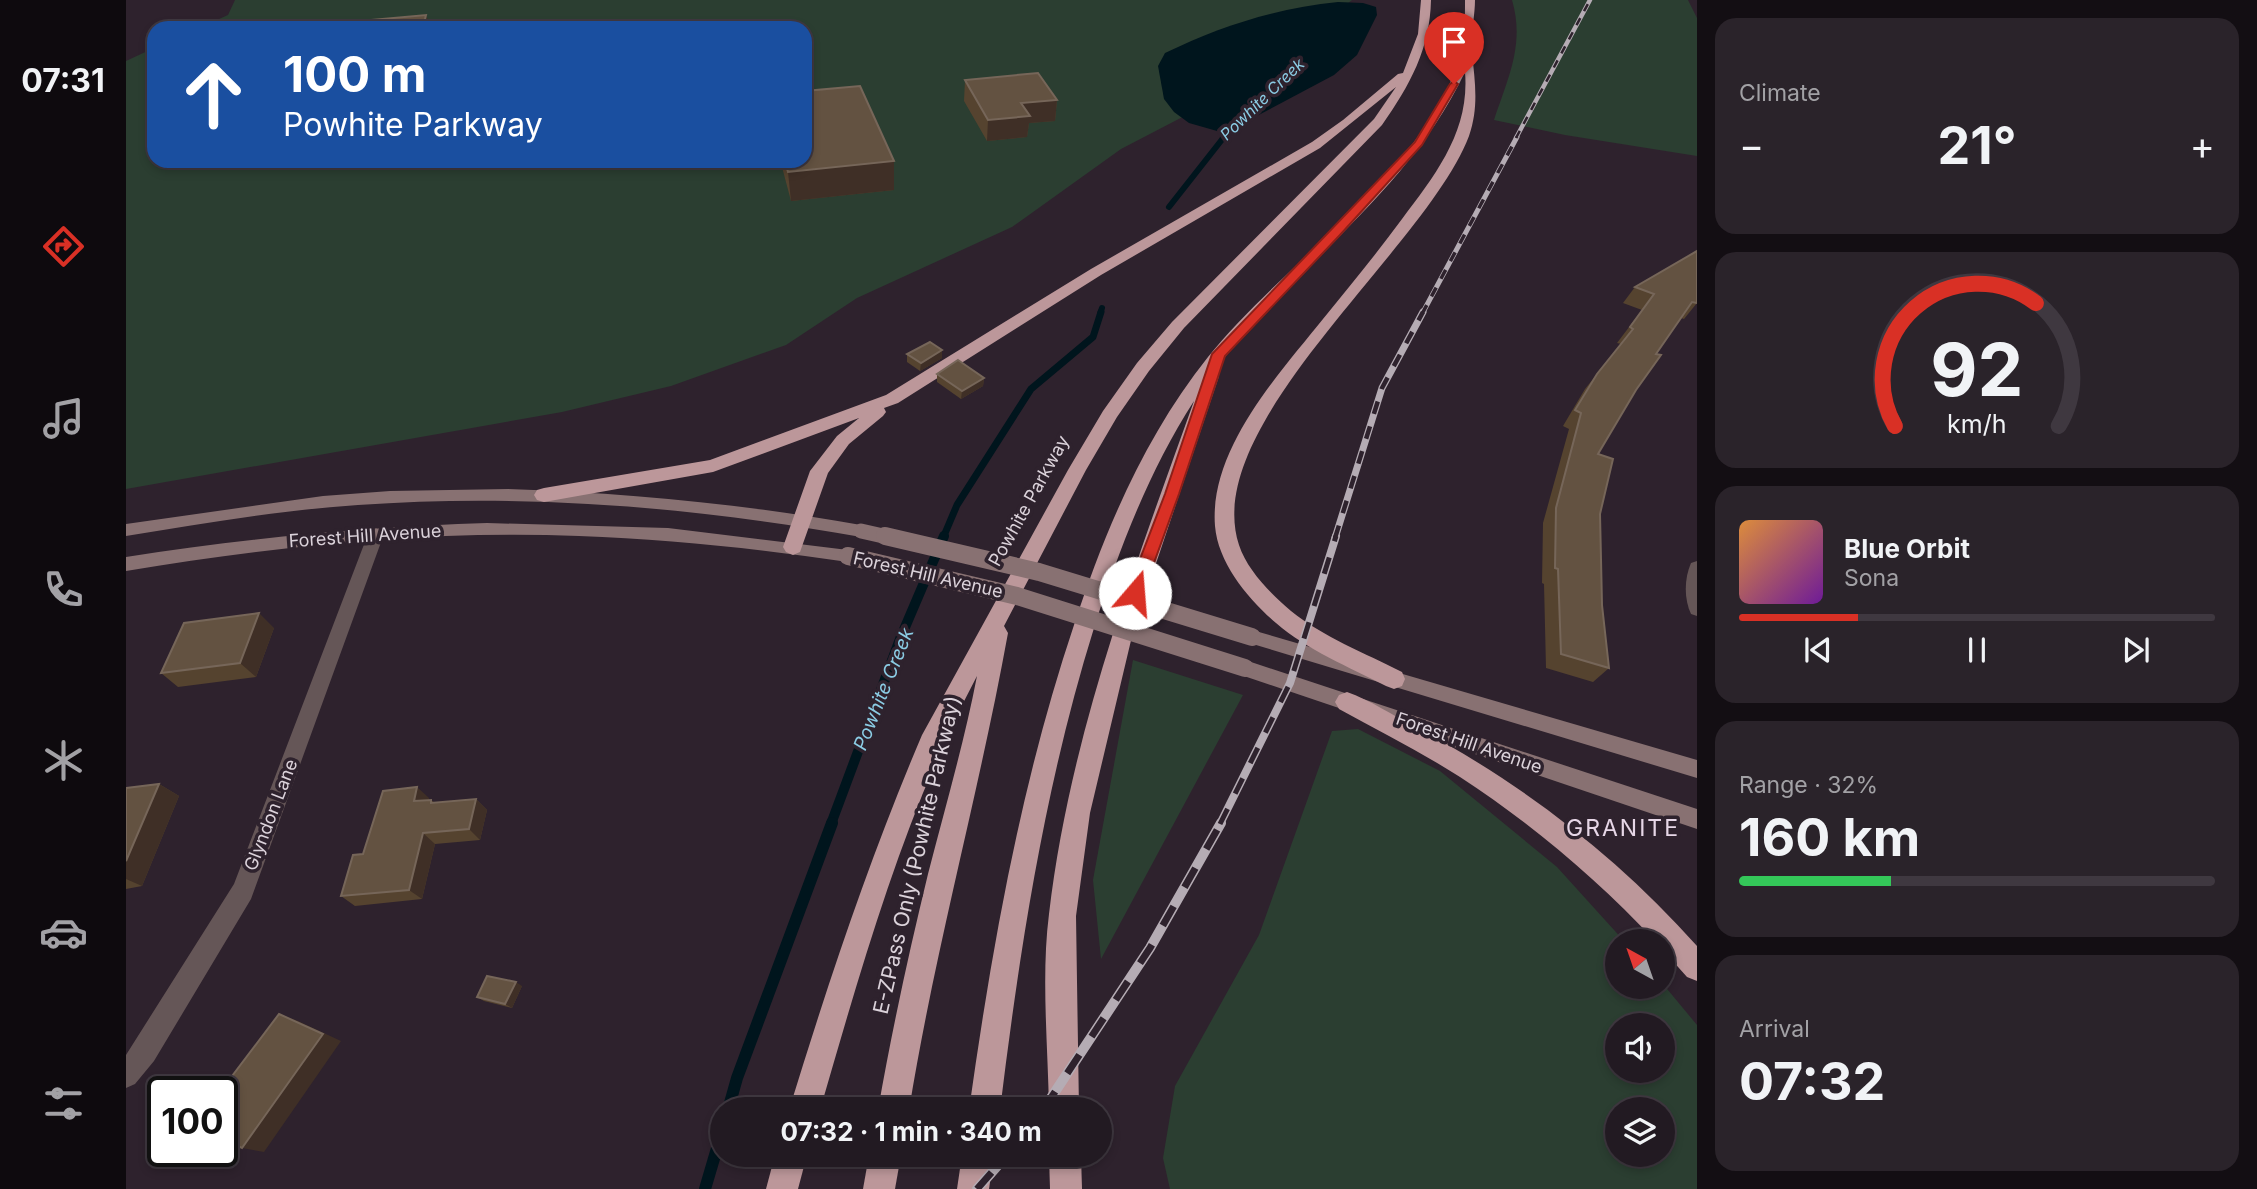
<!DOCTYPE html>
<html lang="en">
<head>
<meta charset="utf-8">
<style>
  :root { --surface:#221a22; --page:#2a232a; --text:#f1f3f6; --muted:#a2a1a5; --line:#3f3840; --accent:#d93025 }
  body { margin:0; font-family:Inter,sans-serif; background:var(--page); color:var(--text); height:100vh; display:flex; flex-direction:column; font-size:26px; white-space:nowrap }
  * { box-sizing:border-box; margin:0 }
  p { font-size:23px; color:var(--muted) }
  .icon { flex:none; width:38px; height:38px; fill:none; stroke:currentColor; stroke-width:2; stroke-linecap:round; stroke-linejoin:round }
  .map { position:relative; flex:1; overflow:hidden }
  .panel { display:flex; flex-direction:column; gap:18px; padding:18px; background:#130e13; width:560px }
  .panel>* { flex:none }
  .banner { position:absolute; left:21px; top:21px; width:665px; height:147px; border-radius:21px; box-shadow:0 4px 10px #0003,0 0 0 2px var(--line); background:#1a4fa0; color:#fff; overflow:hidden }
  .needle { width:46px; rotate:320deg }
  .fabs { position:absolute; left:1479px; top:929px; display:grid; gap:14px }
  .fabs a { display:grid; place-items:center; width:70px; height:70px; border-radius:50%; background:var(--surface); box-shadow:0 4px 10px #0003,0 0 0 2px var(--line); font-size:35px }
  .speed { position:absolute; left:21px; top:1076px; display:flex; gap:14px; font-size:35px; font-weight:700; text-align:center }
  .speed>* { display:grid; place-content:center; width:91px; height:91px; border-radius:50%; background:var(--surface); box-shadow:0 4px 10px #0003,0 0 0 2px var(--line); line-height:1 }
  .speed .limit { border:4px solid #111; border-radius:10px; background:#fff; color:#111 }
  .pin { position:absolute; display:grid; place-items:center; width:60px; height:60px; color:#fff; margin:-72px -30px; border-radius:50% 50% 50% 0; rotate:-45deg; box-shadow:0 0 7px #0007 }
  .pin .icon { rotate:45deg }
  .me { position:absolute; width:77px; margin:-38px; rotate:18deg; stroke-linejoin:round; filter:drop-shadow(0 0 5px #0008) }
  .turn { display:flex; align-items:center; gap:24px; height:147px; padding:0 21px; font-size:32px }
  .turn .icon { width:91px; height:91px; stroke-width:2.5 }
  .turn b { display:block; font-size:49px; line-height:60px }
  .big { font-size:52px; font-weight:700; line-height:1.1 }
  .panel .tile { flex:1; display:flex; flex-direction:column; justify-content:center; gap:10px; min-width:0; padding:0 24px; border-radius:21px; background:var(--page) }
  .panel .dial { align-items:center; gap:0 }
  .dial svg { height:182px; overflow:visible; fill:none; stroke:var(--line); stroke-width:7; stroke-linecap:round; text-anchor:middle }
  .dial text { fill:var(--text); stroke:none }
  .song { display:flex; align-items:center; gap:21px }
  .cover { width:84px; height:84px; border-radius:10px; background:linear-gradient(135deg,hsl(30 70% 55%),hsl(280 70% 35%)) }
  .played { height:7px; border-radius:4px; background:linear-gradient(90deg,var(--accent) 25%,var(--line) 25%) }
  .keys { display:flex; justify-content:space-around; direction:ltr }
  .heat { display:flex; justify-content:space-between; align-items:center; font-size:38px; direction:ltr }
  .charge { height:10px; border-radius:5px; background:linear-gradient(90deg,#34c759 32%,var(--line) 0) }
  .trip { position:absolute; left:584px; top:1097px; width:402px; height:70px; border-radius:35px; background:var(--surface); box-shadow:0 4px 10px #0003,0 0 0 2px var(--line); font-weight:700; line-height:70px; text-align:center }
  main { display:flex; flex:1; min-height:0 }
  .menu { display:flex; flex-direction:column; width:126px; justify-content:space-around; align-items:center; background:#0e0a0e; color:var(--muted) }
  .menu .icon { width:49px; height:49px }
  .menu .current { color:var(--accent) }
  .menu b { font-size:32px; color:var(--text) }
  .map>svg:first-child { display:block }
  .green { fill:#2b3e31; fill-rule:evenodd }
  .water { fill:#00151d }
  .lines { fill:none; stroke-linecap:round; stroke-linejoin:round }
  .stream-far4 { stroke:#00151d; stroke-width:4.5 }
  .stream-far3 { stroke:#00151d; stroke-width:6 }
  .stream-far2 { stroke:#00151d; stroke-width:7 }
  .stream-far1 { stroke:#00151d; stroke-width:10 }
  .stream { stroke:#00151d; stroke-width:12 }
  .minor { fill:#655657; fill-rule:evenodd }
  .secondary { fill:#887172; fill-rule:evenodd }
  .motorway { fill:#bc979a; fill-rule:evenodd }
  .rail-far4-casing { stroke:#b5acb4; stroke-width:4.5 }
  .rail-far3-casing { stroke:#b5acb4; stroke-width:5 }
  .rail-far2-casing { stroke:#b5acb4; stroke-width:7 }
  .rail-far1-casing { stroke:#b5acb4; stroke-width:8 }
  .rail-casing { stroke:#b5acb4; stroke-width:10 }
  .rail-far4 { stroke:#2e222d; stroke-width:2.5; stroke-dasharray:8; stroke-linecap:butt }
  .rail-far3 { stroke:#2e222d; stroke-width:3.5; stroke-dasharray:10; stroke-linecap:butt }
  .rail-far2 { stroke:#2e222d; stroke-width:4.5; stroke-dasharray:13; stroke-linecap:butt }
  .rail-far1 { stroke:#2e222d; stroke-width:5; stroke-dasharray:17; stroke-linecap:butt }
  .rail { stroke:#2e222d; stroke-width:7; stroke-dasharray:22; stroke-linecap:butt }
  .secondary-bridge-far1 { stroke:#887172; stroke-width:15 }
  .secondary-bridge { stroke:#887172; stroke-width:18 }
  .wall { fill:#55432f }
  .shaded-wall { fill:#3f2f26 }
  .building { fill:#635241; stroke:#766659; stroke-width:2 }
  .route { fill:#d93025; stroke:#8d1f18; stroke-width:2 }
  .labels { text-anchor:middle; stroke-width:7; stroke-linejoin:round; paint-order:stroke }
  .far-water-label { font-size:16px; font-style:italic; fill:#8bcce4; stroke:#2e222d }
  .street-label { font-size:18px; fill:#dbd2da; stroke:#2e222d }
  .water-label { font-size:19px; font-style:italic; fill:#8bcce4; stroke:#2e222d }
  .near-street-label { font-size:21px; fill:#dbd2da; stroke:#2e222d }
  .near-neighbourhood-label { font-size:23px; letter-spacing:2px; fill:#e7d7e7; stroke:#2e222d }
</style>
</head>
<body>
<main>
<nav class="menu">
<b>07:31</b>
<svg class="icon current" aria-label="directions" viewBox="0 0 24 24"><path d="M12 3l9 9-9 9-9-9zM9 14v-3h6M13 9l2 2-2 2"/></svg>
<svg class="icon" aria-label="music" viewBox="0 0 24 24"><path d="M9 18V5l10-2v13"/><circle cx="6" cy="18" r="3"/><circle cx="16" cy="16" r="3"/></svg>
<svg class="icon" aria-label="phone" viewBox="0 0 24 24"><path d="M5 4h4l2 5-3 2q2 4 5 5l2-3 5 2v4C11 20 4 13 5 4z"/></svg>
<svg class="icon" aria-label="climate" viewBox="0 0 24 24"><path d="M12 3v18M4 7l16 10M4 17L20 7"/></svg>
<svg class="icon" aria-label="car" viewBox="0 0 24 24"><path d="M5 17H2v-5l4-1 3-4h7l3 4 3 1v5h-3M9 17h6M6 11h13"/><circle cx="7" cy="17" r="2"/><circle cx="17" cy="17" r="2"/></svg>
<svg class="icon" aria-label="filters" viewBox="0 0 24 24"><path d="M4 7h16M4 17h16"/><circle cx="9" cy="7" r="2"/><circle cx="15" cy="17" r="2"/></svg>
</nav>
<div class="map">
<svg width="1571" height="1189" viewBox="0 0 1571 1189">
  <rect width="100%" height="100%" fill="#2e222d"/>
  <g class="green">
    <path d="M 109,0 L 1226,0 L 1120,84 L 995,149 L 886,227 L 731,298 L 660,345 L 545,386 L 436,412 L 0,489 L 0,61 L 28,48 L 28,161 L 679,161 L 679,28 L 73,28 L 102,15 Z"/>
    <path d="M 1386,0 L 1562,0 L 1571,18 L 1571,156 L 1439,135 L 1368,120 C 1382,78 1399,44 1386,0 Z"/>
    <path d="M 1007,660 L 1117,695 L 975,959 L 967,880 Z"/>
    <path d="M 1232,729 L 1314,771 L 1431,867 L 1498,941 L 1491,942 L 1491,987 L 1536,987 L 1537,984 L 1571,1025 L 1571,1189 L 1044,1189 L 1037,1158 L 1049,1086 L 1133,935 L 1206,731 ZM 1491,1026 L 1536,1026 L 1536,1071 L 1491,1071 ZM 1491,1110 L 1536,1110 L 1536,1155 L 1491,1155 Z"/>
  </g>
  <path class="water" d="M 1212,2 L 1237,3 L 1250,7 L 1251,15 L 1231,55 L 1208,75 L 1110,127 L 1091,131 L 1063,123 L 1048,112 L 1038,99 L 1032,66 L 1039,53 C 1094,26 1151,8 1212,2 Z"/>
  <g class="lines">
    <path class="stream-far4" d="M 1096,138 L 1110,121"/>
    <g class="stream-far3">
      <path d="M 1043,207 L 1098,137"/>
      <path d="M 974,314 L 976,308"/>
    </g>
    <path class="stream-far2" d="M 817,538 L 831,505 L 905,389 L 967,337 L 975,312"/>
    <path class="stream-far1" d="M 705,824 L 774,639 L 818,536"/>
    <g class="stream">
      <path d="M 602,1110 L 611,1078 L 706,823"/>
      <path d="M 579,1189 L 597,1128"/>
    </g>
    <g class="minor">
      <path d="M 250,528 L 258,534 L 125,899 L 28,1061 L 9,1084 L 0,1088 L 0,1055 L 108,884 L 242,534 Z"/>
      <path d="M 1571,561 L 1571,616 L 1565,614 C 1558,599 1558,579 1565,563 Z"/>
    </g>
    <g class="secondary">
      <path d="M 382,489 C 501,493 618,504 735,525 L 743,531 L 735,537 C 569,507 400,493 232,505 C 154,510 77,524 0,536 L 0,524 L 197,496 L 264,491 Z"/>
      <path d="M 361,523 L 542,528 L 722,550 L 728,551 L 730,556 L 728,561 L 722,562 C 633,549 544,539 453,536 C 301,530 150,546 0,571 L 0,557 C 120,538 239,527 361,523 Z"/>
      <path d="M 1126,630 L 1571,760 L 1571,778 L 1120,642 L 1117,637 L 1120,632 Z"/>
      <path d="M 1119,660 L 1571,809 L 1571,829 L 1112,674 L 1110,668 L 1112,662 Z"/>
    </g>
    <g class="motorway">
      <path d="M 1295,0 L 1305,0 C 1304,49 1284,85 1256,125 L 1058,328 L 1023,371 L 991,417 L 960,470 L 878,626 L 882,633 C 853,793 809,949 783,1110 L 752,1110 C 766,1030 783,952 802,874 C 819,808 838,743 851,676 C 779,812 737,962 694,1110 L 663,1110 C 702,983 744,857 796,735 L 942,470 L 977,411 L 1011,363 L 1046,322 L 1248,119 L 1270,87 L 1194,148 L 975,275 L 772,403 L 758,408 L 760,412 L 757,416 L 723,444 L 702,473 L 674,552 L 667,555 L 660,552 L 657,547 L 684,471 L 711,436 L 733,418 L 587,472 L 418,502 L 411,500 L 408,495 L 411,490 L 418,488 L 584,460 L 760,395 L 965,269 L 1186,142 L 1217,120 L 1272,74 L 1277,73 L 1292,34 Z"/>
      <path d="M 1339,0 L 1349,0 C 1349,17 1344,36 1346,53 C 1349,82 1353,107 1343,136 C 1300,249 1073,423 1113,545 C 1121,570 1145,594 1165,611 C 1197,637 1239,653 1276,672 L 1279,679 L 1276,686 L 1268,689 L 1260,686 C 1223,667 1181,650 1150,623 C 1122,599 1092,563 1089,526 C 1083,449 1153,374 1197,319 C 1224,286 1251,253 1276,219 C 1310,174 1344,131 1339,72 C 1280,196 1168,265 1088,371 L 1093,376 L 1007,632 L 964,813 L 950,916 L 953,1110 L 923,1110 C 922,1046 915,976 923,914 C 944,735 1008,569 1068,401 C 1023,471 993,549 968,628 C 919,785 894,947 874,1110 L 843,1110 C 866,946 895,783 948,625 C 979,530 1019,436 1082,357 C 1154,266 1301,170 1334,56 C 1339,38 1339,19 1339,0 Z"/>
      <path d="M 1221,692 C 1244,700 1266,715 1288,726 C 1394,782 1491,856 1571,946 L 1571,981 L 1561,977 L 1536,949 L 1536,942 L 1530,942 C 1471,879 1406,824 1334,777 C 1295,752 1253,731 1213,709 L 1209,702 L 1213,695 Z"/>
      <path d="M 649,1155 L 681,1155 L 672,1189 L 640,1189 Z"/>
      <path d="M 743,1155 L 775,1155 L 769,1189 L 737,1189 Z"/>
      <path d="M 836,1155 L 868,1155 L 863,1189 L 831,1189 Z"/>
      <path d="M 923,1155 L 955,1155 L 956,1189 L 924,1189 Z"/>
    </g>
    <defs>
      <path id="rail-far4" d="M 1390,138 L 1464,0"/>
      <path id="rail-far3" d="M 1296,314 L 1391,137"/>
      <path id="rail-far2" d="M 1209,538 L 1256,388 L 1297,312"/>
      <path id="rail-far1" d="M 1094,824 L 1164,683 L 1210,536"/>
      <g id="rail">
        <path d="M 917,1110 L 1024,948 L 1095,823"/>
        <path d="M 851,1189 L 881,1155"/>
      </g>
    </defs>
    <use href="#rail-far4" class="rail-far4-casing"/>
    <use href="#rail-far3" class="rail-far3-casing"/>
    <use href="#rail-far2" class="rail-far2-casing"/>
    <use href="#rail-far1" class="rail-far1-casing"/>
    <use href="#rail" class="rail-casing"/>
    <use href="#rail-far4" class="rail-far4"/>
    <use href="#rail-far3" class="rail-far3"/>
    <use href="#rail-far2" class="rail-far2"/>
    <use href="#rail-far1" class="rail-far1"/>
    <use href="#rail" class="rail"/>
    <path class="secondary-bridge-far1" d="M 735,531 L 766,538"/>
    <g class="secondary-bridge">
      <path d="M 759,536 L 913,572 L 1126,637"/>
      <path d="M 722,556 L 891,596 L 1119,668"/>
    </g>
  </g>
  <g class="wall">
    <path d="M 839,80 L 931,100 L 929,121 L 903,123 L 901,137 L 861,141 L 838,101 Z"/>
    <path d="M 640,161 L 768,161 L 768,190 L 665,201 L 656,167 L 642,169 Z"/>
    <path d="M 1509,287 L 1571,303 L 1558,319 L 1555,318 L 1530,354 L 1472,454 L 1476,605 L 1483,668 L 1467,682 L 1420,668 L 1418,584 L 1416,583 L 1417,523 L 1443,429 L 1437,426 L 1459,389 L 1495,344 L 1491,343 L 1516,310 L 1497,303 Z"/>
    <path d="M 781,354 L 816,358 L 794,371 L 781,362 Z"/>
    <path d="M 811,374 L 858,378 L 857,386 L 835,399 L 811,382 Z"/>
    <path d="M 148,628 L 130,677 L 52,687 L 35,673 Z"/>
    <path d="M 33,784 L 53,796 L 16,886 L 0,889 L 0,788 Z"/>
    <path d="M 303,798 L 303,800 L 305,800 L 309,803 L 350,799 L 361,810 L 354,840 L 309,844 L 296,899 L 229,906 L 215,896 L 237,854 Z"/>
    <path d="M 396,986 L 386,1008 L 358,1001 L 351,997 Z"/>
  </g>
  <g class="shaded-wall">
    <path d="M 300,15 L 305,28 L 297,28 Z"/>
    <path d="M 931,100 L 929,121 L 903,123 L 901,137 L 861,141 L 862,120 L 895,103 Z"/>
    <path d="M 641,161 L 656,161 L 656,167 L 642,169 Z"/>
    <path d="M 768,161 L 768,190 L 665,201 L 662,172 Z"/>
    <path d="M 816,350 L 816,358 L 794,371 L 795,363 Z"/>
    <path d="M 858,378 L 857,386 L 835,399 L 836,391 Z"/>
    <path d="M 133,613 L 148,628 L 130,677 L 114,663 Z"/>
    <path d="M 33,784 L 53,796 L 16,886 L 0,879 L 0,861 Z"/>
    <path d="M 291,787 L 303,798 L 300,812 L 288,801 Z"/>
    <path d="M 350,799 L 361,810 L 354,840 L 343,829 Z"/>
    <path d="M 297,833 L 309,844 L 296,899 L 283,890 Z"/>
    <path d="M 390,982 L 396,986 L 386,1008 L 379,1004 Z"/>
    <path d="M 153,1014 L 172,1021 L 215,1041 L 138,1152 L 116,1148 Z"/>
  </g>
  <g class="building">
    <path d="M 300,15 L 297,28 L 182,28 L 211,27 L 212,23 Z"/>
    <path d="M 152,23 L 149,28 L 118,28 L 119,26 Z"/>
    <path d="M 912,73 L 931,100 L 895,103 L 904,116 L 862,120 L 839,80 Z"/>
    <path d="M 734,86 L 768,161 L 662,172 L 659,161 L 679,161 L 679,91 Z"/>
    <path d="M 1571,251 L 1571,303 L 1566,302 L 1530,354 L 1535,355 L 1510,390 L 1472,454 L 1487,459 L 1474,514 L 1476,605 L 1483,668 L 1435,654 L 1432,569 L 1429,568 L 1430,508 L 1455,413 L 1449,410 L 1471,374 L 1507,329 L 1504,327 L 1528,294 L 1509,287 Z"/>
    <path d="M 804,342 L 816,350 L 795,363 L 781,354 Z"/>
    <path d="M 832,360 L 858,378 L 836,391 L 811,374 Z"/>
    <path d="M 133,613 L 114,663 L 35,673 L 58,623 Z"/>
    <path d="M 33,784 L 0,861 L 0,788 Z"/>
    <path d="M 291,787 L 288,801 L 305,800 L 305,803 L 350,799 L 343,829 L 297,833 L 283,890 L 215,896 L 227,855 L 237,854 L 257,791 Z"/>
    <path d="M 361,976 L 390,982 L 379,1004 L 351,997 Z"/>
    <path d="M 153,1014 L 197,1034 L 116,1148 L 96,1138 L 96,1092 L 94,1092 Z"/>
  </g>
  <path class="route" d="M 1328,81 L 1332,84 L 1296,145 L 1214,235 L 1099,356 L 1053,494 L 1017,593 L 1014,597 L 1003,597 L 1001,593 L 1039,494 L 1086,354 L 1289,142 L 1324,84 Z"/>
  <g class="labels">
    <g class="far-water-label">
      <text transform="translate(1136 99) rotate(-44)" y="6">Powhite Creek</text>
    </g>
    <g class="street-label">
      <text transform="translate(903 501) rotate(-61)" y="6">Powhite Parkway</text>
      <text transform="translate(239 536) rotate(-4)" y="6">Forest Hill Avenue</text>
      <text transform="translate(802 575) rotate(13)" y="6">Forest Hill Avenue</text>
      <text transform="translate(1343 743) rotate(19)" y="6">Forest Hill Avenue</text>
      <text transform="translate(145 815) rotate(-69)" y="6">Glyndon Lane</text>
    </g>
    <g class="water-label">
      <text transform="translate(757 689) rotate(-68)" y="7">Powhite Creek</text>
    </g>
    <g class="near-street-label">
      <text transform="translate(791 855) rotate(-77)" y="7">E-ZPass Only (Powhite Parkway)</text>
    </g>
    <g class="near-neighbourhood-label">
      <text x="1497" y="836">GRANITE</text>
    </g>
  </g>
</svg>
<div class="fabs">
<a><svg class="needle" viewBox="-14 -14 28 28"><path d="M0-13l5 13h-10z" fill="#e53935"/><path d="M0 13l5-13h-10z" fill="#a2a1a5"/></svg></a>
<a><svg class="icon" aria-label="sound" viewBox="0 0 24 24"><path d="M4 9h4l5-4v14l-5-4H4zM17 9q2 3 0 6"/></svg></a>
<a><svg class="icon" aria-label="layers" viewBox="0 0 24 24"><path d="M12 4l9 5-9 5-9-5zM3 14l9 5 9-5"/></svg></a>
</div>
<div class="speed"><div class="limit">100</div></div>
<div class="pin" style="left:1328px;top:84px;background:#d93025"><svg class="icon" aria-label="arrive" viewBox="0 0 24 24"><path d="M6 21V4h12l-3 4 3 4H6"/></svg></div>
<svg class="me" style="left:1009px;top:593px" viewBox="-20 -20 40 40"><circle r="19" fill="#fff"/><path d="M0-13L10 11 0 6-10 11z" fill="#d93025"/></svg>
<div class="trip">07:32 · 1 min · 340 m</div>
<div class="banner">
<div class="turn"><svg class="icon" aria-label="ahead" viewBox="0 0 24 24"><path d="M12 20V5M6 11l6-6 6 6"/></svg><div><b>100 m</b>Powhite Parkway</div></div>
</div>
</div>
<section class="panel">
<div class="tile"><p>Climate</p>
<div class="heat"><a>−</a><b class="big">21°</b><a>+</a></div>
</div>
<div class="tile dial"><svg viewBox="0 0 100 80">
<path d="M14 69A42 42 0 1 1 86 69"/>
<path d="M14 69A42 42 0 0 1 76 15" stroke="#d93025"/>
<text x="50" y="56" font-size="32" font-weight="700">92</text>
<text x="50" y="72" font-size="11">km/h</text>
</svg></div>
<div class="tile">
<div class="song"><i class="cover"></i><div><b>Blue Orbit</b><p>Sona</p></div></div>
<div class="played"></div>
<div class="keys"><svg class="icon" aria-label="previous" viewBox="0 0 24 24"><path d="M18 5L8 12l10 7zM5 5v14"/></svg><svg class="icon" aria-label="pause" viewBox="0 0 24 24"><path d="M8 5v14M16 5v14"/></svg><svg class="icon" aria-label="next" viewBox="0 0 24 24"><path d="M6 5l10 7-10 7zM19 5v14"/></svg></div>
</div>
<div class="tile"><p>Range · 32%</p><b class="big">160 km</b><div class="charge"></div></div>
<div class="tile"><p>Arrival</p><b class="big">07:32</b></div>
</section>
</main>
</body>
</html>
